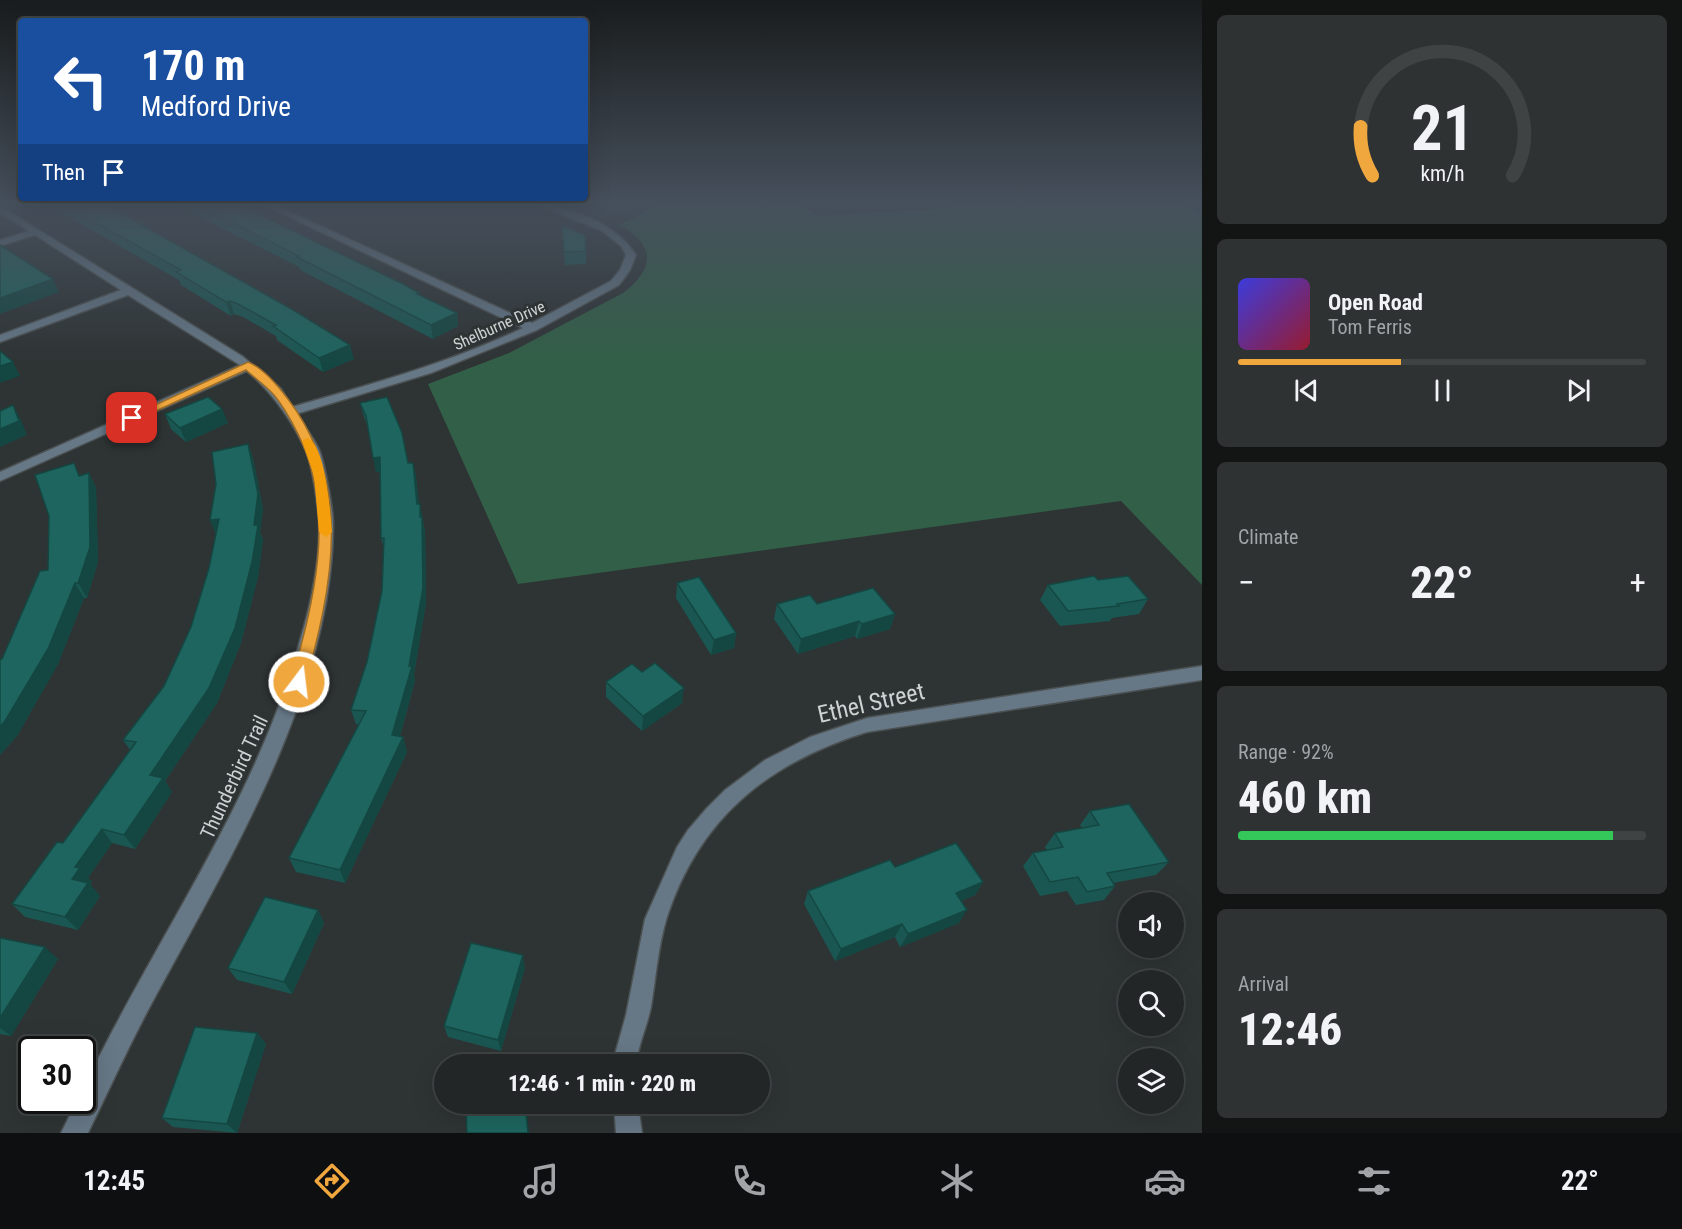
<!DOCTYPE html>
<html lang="en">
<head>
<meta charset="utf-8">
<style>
  :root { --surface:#222627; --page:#2e3233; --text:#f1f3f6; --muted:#a2a5a7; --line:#3f4344; --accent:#efa73e }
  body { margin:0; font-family:"Roboto Condensed",sans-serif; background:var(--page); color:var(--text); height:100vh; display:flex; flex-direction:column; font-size:22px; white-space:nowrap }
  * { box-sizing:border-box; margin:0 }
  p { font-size:20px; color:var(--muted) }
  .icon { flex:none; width:33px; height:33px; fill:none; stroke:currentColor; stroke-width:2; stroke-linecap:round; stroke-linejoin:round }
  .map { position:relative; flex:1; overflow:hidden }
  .details { display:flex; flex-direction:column; gap:15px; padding:15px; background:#131515; width:480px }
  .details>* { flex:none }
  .top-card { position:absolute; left:18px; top:18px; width:570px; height:183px; border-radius:6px; box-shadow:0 6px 24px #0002,0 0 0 2px var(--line); background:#1a4fa0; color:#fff; overflow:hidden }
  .controls { position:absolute; left:1118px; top:892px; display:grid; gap:12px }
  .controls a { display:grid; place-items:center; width:66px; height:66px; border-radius:50%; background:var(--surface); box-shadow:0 6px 24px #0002,0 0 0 2px var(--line); font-size:30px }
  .speed { position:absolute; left:18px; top:1036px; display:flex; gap:12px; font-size:30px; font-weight:700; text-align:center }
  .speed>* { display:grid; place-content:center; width:78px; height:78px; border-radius:50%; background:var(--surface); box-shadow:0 6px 24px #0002,0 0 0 2px var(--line); line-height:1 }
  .speed .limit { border:3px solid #111; border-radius:9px; background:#fff; color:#111 }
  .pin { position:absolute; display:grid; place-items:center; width:51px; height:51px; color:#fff; margin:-26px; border-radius:12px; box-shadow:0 3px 9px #0006 }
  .me { position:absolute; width:66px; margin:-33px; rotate:15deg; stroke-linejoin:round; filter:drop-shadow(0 0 4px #0008) }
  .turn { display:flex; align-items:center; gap:21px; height:126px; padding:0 24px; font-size:27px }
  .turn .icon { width:78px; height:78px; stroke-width:2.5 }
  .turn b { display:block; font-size:42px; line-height:51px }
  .then { display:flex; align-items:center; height:57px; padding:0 24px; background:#0003; gap:12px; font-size:22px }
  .big { font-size:45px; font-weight:800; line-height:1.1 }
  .details .card { flex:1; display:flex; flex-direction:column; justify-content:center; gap:9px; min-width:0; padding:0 21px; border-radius:9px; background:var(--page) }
  .details .dial { align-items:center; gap:0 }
  .dial svg { height:156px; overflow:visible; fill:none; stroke:var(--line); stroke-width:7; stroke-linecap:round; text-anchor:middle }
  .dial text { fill:var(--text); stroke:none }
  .song { display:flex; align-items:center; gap:18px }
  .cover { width:72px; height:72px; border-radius:9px; background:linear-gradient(135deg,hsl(240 70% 55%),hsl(350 70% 35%)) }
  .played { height:6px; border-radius:3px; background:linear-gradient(90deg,var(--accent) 40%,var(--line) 40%) }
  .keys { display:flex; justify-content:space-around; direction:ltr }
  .heat { display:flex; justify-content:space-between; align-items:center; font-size:33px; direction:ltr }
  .charge { height:9px; border-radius:4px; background:linear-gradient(90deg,#34c759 92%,var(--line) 0) }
  .trip { position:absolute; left:434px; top:1054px; width:336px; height:60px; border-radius:30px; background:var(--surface); box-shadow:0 6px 24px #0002,0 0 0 2px var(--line); font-weight:800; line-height:60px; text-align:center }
  .tab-bar { display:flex; height:96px; justify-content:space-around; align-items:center; background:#0e0f10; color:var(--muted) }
  .tab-bar .icon { width:42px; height:42px }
  .tab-bar .on { color:var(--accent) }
  .tab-bar b { font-size:27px; color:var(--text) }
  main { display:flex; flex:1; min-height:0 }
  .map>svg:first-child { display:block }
  .green { fill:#325f47 }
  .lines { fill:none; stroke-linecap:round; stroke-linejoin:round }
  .minor-casing { stroke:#4b5051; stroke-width:3 }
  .minor { fill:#667786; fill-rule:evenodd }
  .wall { fill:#1a5752 }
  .shaded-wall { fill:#154742 }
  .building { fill:#1e655f; stroke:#154742; stroke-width:1.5 }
  .route { fill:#efa73e; stroke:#9b6d28; stroke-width:1.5 }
  .slow { fill:#f59e0b }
  .labels { text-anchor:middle; stroke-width:6; stroke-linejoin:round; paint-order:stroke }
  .far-street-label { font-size:16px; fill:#ced2d3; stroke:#2e3334 }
  .street-label { font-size:20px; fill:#ced2d3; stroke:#2e3334 }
  .near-street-label { font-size:24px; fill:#ced2d3; stroke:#2e3334 }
</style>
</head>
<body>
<main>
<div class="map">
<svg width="1202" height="1133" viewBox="0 0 1202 1133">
  <rect width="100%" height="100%" fill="#2e3334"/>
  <path class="green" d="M 657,205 L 804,205 L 817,216 L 948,208 L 945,205 L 1189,205 L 1202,215 L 1202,585 L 1121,501 L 518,584 L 428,384 L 509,353 L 623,293 C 655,268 656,246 620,225 Z"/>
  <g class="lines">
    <defs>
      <g id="minor">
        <path d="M 264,205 L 275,205 L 532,323 L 611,281 L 620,270 L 626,255 L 621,246 L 601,230 L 537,205 C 571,205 617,225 636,255 L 630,270 L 619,285 L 537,330 L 431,373 L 296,414 C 304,426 315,439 320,452 C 325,466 333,509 333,524 C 334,688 230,858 154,999 C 130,1043 110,1088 88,1133 L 61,1133 L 77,1101 L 82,1101 L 82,1090 L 101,1053 C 171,916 261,787 301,637 C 311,604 321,556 319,521 C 318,507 312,462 306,450 C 292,421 272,392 247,371 L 0,481 L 0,472 L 240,365 L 128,295 L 0,342 L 0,335 L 121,290 L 35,235 L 0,246 L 0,240 L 29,231 L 0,213 L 0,206 L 242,356 L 281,389 L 292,407 C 371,384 449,363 523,328 Z"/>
        <path d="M 1202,666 L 1202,680 L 867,732 C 768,763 700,817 667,917 C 658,946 656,977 651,1007 C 647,1027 638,1045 636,1065 L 612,1065 L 626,1015 L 645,919 L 677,847 L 688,830 L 706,809 L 725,790 L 765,760 L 810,737 L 867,718 Z"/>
        <path d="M 614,1104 L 638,1104 L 642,1133 L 616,1133 Z"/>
      </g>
    </defs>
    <use href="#minor" class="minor-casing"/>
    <use href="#minor" class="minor"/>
  </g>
  <g class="wall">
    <path d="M 48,205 L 106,205 L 354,359 L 323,372 L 277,340 L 276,336 L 243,317 L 234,314 L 231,316 L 181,285 L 179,280 Z"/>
    <path d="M 176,205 L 239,205 L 419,293 L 420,295 L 457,313 L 458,326 L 433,339 L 300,270 L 299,267 Z"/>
    <path d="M 562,226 L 586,251 L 586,264 L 565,265 Z"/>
    <path d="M 360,403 L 408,463 L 413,463 L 416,477 L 419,504 L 420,504 L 425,532 L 426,603 L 414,674 L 415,681 L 400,736 L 403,737 L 407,752 L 345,883 L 296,872 L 289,858 L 359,725 L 356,724 L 351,710 L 367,662 L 382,591 L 384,549 L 381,538 L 380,472 L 376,472 L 368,427 L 364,417 Z"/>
    <path d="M 222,409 L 228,423 L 186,442 L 171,429 L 165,414 Z"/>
    <path d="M 248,444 L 253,458 L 263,509 L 260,532 L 263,540 L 258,577 L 241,643 L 217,703 L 165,781 L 172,792 L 135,849 L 112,843 L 88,878 L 92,882 L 90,884 L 100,896 L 78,930 L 25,917 L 12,904 L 63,843 L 130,750 L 123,740 L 164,686 L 191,627 L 209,568 L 216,534 L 210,520 Z"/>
    <path d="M 89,473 L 96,488 L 98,562 L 87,598 L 84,598 L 58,664 L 17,736 L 0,755 L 0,659 L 2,659 L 48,570 L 80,476 Z"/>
    <path d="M 1098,580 L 1148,599 L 1139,614 L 1112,618 L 1110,621 L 1060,626 L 1040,600 L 1048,585 Z"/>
    <path d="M 677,583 L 736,633 L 734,648 L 711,655 L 676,598 Z"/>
    <path d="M 777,604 L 817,604 L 895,614 L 890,629 L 857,639 L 855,636 L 798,654 L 774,619 Z"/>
    <path d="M 642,672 L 682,703 L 642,731 L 606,697 L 606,682 Z"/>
    <path d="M 1090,811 L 1169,862 L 1156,875 L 1113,883 L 1115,886 L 1104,900 L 1076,905 L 1067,891 L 1040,896 L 1023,866 L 1033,853 L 1047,850 L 1045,847 L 1055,833 L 1082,828 L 1080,825 Z"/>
    <path d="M 895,867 L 983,882 L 975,895 L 961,901 L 959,923 L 900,947 L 895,937 L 835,961 L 804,904 L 808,891 Z"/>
    <path d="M 318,910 L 324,923 L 292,994 L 237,980 L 228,968 Z"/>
    <path d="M 0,938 L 58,959 L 11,1036 L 0,1034 Z"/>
    <path d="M 525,968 L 501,1051 L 448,1037 L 444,1026 Z"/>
    <path d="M 257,1033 L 266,1044 L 237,1133 L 173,1127 L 162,1118 Z"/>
  </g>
  <g class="shaded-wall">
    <path d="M 53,279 L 59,292 L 0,314 L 0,298 Z"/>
    <path d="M 230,301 L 234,314 L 231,316 L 226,302 Z"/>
    <path d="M 457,313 L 458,326 L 433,339 L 431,325 Z"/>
    <path d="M 350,345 L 354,359 L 323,372 L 319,358 Z"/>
    <path d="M 13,362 L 20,376 L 0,383 L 0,366 Z"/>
    <path d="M 13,405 L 21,420 L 27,435 L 0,447 L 0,429 Z"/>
    <path d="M 222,409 L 228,423 L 186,442 L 180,428 Z"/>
    <path d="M 248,444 L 253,458 L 263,509 L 260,532 L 263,540 L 258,577 L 241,643 L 217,703 L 165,781 L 172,792 L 135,849 L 124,835 L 254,525 Z"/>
    <path d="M 380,457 L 383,471 L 376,472 L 373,458 Z"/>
    <path d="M 413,463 L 416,477 L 420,515 L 420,504 L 425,532 L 426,603 L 414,674 L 415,681 L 396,749 L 392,735 L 409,666 L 417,504 Z"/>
    <path d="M 89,473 L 96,488 L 98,562 L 87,598 L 78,583 Z"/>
    <path d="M 219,519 L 216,535 L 210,520 Z"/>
    <path d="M 75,583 L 84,598 L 58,664 L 17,736 L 0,755 L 0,727 Z"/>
    <path d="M 895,614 L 890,629 L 857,639 L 862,624 Z"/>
    <path d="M 859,621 L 855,636 L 798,654 L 801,639 Z"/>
    <path d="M 736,633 L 734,648 L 711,655 L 714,640 Z"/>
    <path d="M 684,688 L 682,703 L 642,731 L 643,716 Z"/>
    <path d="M 403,737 L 407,752 L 345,883 L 340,870 Z"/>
    <path d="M 102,829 L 112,843 L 88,878 L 92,882 L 90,884 L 100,896 L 78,930 L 65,917 L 75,867 Z"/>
    <path d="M 983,882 L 975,895 L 948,906 L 956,893 Z"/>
    <path d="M 318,910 L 324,923 L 292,994 L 284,982 Z"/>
    <path d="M 967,910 L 959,923 L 900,947 L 908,934 Z"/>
    <path d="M 902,924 L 895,937 L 835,961 L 841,949 Z"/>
    <path d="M 45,947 L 58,959 L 11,1036 L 0,1028 L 0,1018 Z"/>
    <path d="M 523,955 L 525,968 L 501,1051 L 498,1040 Z"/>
    <path d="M 257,1033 L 266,1044 L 237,1133 L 227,1124 Z"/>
    <path d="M 525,1104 L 526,1104 L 529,1133 L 528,1133 Z"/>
  </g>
  <g class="building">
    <path d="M 64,205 L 106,205 L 293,310 L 350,345 L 319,358 L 273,326 L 276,325 L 238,304 L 230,301 L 226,302 L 176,272 L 181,270 Z"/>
    <path d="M 196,205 L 239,205 L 403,284 L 419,293 L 417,294 L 457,313 L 431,325 L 297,257 L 299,256 Z"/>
    <path d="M 562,226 L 585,235 L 586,251 L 564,252 Z"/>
    <path d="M 0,245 L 53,279 L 0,298 Z"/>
    <path d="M 0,351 L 13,362 L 0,366 Z"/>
    <path d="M 208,397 L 222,409 L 180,428 L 165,414 Z"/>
    <path d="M 387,397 L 402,433 L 408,463 L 413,463 L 417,504 L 420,504 L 420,517 L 422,517 L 423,588 L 409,666 L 412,666 L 392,735 L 403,737 L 340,870 L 289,858 L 366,711 L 351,710 L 367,662 L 382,591 L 384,538 L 381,538 L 380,457 L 373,458 L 366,416 L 360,403 Z"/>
    <path d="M 13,405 L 19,421 L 0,429 L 0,411 Z"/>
    <path d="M 248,444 L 258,494 L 254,525 L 258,525 L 252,562 L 235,628 L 209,688 L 150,775 L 163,778 L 124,835 L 102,829 L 75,867 L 80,868 L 72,879 L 88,883 L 65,917 L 12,904 L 57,842 L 63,843 L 136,742 L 123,740 L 164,686 L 191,627 L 209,568 L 219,519 L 210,520 L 216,484 L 212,452 Z"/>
    <path d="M 74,463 L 79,476 L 89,473 L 90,547 L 78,583 L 75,583 L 48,649 L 5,721 L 0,727 L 0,659 L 2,659 L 40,571 L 48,570 L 49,516 L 35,475 Z"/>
    <path d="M 1094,576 L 1098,580 L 1128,576 L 1148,599 L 1117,604 L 1119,606 L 1068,611 L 1048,585 Z"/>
    <path d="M 699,577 L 736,633 L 714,640 L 677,583 Z"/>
    <path d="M 873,588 L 895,614 L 862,624 L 859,621 L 801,639 L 777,604 L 810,595 L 817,604 Z"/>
    <path d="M 655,663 L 684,688 L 643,716 L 606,682 L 632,664 L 642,672 Z"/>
    <path d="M 1129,804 L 1169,862 L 1107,873 L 1115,886 L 1087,892 L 1078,877 L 1050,882 L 1033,853 L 1063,847 L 1055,833 L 1099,825 L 1090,811 Z"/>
    <path d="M 956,843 L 983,882 L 956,893 L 967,910 L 908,934 L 902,924 L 841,949 L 808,891 L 890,860 L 895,867 Z"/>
    <path d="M 265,897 L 318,910 L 284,982 L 228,968 Z"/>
    <path d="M 0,938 L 45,947 L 0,1018 Z"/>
    <path d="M 471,943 L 523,955 L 498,1040 L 444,1026 Z"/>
    <path d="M 195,1027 L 257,1033 L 227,1124 L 162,1118 Z"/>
    <path d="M 474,1104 L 525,1104 L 528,1133 L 467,1133 L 466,1106 Z"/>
  </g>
  <linearGradient id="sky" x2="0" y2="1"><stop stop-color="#191c1d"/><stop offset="0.56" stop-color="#46505c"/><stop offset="1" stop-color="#46505c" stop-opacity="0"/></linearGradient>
  <rect width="1202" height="364" fill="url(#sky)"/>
  <path class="route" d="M 248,362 C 262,367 279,387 288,399 C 354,485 332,586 306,682 L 304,686 L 293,686 L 291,682 C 314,601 337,513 298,434 C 291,420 284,407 274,395 C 266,386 255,378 246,370 L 136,420 L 128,420 L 127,418 Z"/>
  <path class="slow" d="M 307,438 C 326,444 330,514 332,532 L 326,537 L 319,532 L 314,475 L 302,441 Z"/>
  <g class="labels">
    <g class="far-street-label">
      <text transform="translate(499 325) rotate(-24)" y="6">Shelburne Drive</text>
    </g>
    <g class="street-label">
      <text transform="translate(234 777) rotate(-65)" y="7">Thunderbird Trail</text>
    </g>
    <g class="near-street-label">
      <text transform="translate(871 703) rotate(-13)" y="8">Ethel Street</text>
    </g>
  </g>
</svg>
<div class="controls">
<a><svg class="icon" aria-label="sound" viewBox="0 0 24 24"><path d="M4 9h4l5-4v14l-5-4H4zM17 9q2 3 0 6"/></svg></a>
<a><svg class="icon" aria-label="search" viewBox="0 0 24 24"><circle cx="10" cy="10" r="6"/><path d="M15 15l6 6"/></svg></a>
<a><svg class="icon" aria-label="layers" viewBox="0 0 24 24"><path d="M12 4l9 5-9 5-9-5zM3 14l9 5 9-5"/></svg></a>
</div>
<div class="speed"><div class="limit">30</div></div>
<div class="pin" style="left:132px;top:418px;background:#d93025"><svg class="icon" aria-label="arrive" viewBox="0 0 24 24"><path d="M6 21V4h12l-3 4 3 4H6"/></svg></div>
<svg class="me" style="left:299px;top:682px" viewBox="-20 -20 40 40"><circle r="17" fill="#efa73e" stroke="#fff" stroke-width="3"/><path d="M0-11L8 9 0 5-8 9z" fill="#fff"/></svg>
<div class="trip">12:46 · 1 min · 220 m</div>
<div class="top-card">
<div class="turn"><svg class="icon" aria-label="left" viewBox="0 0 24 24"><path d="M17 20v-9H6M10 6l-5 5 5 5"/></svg><div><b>170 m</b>Medford Drive</div></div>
<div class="then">Then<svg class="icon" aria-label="arrive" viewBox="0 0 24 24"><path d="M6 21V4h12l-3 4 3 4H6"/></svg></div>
</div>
</div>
<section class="details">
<div class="card dial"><svg viewBox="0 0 100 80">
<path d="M14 69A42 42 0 1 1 86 69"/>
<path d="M14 69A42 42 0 0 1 8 44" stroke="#efa73e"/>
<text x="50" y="56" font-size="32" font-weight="700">21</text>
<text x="50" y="72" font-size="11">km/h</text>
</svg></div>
<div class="card">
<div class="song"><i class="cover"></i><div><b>Open Road</b><p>Tom Ferris</p></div></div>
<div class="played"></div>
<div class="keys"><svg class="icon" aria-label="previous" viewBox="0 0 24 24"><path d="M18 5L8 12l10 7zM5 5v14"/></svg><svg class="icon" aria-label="pause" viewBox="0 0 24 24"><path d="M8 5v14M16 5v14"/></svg><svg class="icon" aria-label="next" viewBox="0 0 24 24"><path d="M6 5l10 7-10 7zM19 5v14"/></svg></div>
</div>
<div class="card"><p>Climate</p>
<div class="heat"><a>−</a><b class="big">22°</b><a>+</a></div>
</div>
<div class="card"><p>Range · 92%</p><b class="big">460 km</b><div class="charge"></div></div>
<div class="card"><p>Arrival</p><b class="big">12:46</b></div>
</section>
</main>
<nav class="tab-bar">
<b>12:45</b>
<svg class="icon on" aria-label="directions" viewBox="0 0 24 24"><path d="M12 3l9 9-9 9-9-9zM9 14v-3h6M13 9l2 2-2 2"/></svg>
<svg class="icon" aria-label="music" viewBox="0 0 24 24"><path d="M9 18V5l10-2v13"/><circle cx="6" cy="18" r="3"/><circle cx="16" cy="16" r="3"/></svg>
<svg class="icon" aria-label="phone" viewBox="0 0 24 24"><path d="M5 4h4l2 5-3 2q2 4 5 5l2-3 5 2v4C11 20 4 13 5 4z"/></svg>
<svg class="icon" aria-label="climate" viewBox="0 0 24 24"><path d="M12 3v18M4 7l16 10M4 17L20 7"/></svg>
<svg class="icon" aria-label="car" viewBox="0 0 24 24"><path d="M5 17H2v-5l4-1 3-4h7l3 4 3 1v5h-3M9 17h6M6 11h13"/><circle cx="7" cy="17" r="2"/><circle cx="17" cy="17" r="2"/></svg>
<svg class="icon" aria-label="filters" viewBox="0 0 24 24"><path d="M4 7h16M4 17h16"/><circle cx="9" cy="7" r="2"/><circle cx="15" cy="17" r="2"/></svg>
<b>22°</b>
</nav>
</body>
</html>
